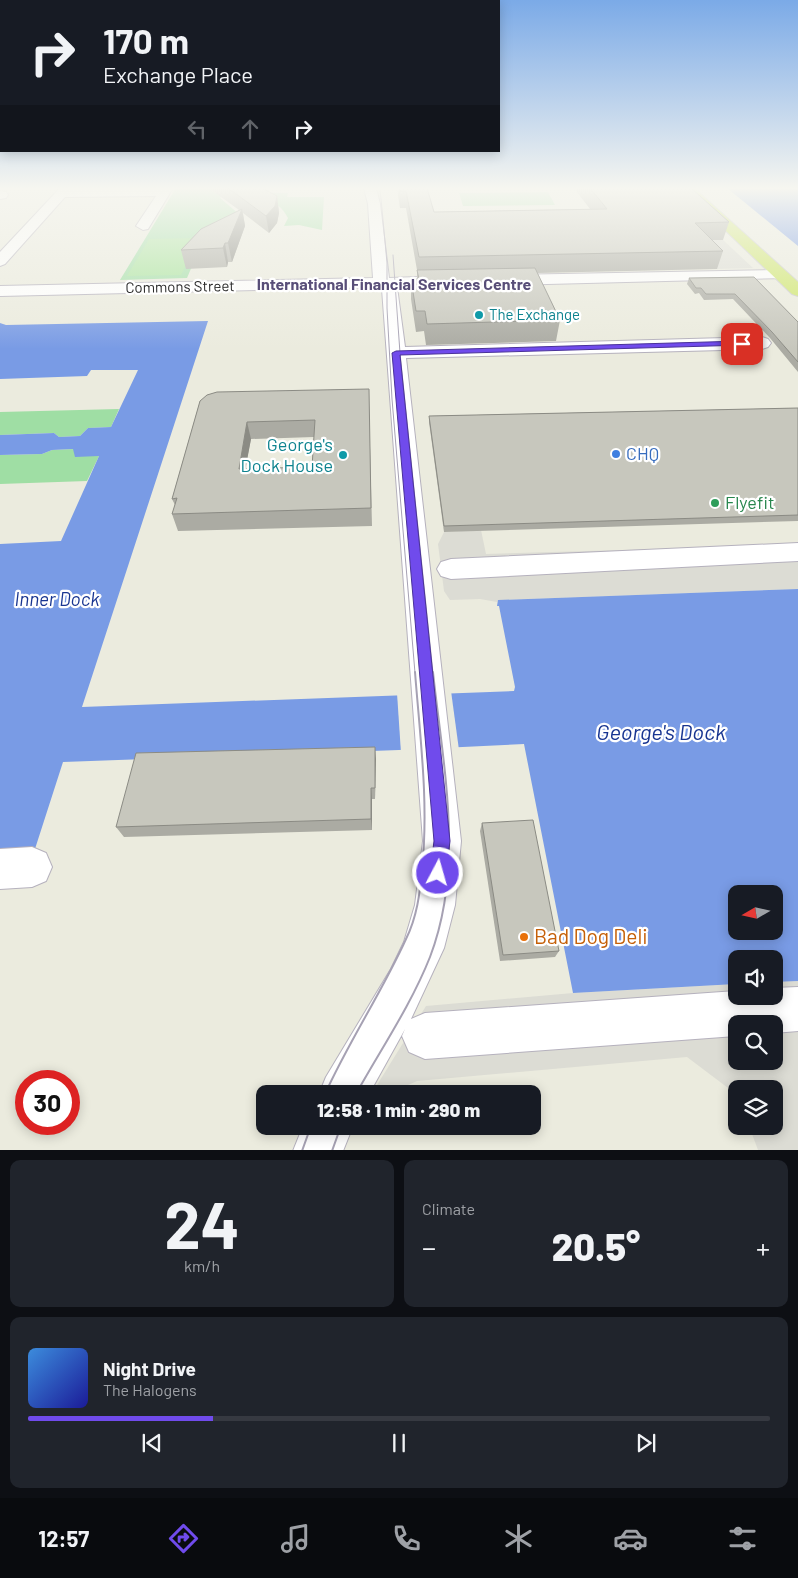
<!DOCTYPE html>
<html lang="en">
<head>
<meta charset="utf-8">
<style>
  :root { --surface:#171b24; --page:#20242c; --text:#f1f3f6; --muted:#9ea1a6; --line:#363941; --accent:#704bec }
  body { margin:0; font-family:Barlow,sans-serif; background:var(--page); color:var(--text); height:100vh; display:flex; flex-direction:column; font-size:19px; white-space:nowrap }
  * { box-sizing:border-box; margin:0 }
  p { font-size:16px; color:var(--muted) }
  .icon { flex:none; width:28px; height:28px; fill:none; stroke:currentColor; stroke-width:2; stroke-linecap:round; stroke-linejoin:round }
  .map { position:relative; height:1150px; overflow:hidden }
  .drawer { display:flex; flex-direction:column; gap:10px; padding:10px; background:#0d0f14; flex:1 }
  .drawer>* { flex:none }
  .guide { position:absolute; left:0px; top:0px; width:500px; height:152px; box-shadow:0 2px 12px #0003; background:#171b24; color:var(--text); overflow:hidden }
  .needle { width:32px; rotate:261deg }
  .fabs { position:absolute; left:728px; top:885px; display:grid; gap:10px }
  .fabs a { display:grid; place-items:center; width:55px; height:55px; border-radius:10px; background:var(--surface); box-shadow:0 2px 12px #0003; font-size:25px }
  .speed { position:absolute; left:15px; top:1070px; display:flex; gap:10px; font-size:25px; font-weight:700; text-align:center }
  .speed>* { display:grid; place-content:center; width:65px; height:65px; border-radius:50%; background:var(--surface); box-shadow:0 2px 12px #0003; line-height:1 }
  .speed .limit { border:8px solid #d22; background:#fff; color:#111 }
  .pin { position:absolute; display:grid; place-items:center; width:42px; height:42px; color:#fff; margin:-21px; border-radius:10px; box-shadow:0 2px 8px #0006 }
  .me { position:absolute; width:55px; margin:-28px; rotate:6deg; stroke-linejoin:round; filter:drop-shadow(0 0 4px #0008) }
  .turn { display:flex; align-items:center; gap:18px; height:105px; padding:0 20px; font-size:22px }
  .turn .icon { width:65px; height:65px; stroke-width:2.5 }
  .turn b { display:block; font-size:35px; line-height:42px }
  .lanes { display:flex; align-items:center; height:48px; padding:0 20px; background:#0003; justify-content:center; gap:25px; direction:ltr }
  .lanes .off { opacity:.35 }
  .big { font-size:38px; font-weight:800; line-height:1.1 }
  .drawer .tile { flex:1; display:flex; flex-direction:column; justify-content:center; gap:8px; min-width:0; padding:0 18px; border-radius:10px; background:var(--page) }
  .drawer .dial { align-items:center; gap:0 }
  .dial b { font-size:65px; line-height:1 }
  .song { display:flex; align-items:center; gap:15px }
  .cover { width:60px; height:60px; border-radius:8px; background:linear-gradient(135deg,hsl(210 70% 55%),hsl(240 70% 35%)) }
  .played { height:5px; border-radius:2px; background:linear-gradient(90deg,var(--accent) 25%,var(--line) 25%) }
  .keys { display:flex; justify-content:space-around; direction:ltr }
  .heat { display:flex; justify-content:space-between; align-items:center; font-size:28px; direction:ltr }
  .drawer .tiles { flex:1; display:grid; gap:10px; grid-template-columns:1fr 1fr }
  .tile:last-child { grid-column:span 2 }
  .trip { position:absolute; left:256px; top:1085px; width:285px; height:50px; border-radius:10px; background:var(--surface); box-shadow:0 2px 12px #0003; font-weight:800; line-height:50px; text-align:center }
  .tabs { display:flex; height:80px; justify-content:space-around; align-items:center; background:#090b0e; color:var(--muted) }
  .tabs .icon { width:35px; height:35px }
  .tabs .active { color:var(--accent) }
  .tabs b { font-size:22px; color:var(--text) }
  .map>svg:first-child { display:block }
  .green { fill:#9fdea4 }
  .pitch { fill:#a7e49b }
  .plaza { fill:#dcdcd4; fill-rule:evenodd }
  .water { fill:#799be5; fill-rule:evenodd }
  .pier { fill:#ebebde }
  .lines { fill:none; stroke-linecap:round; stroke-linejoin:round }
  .minor-casing { stroke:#b5b1bd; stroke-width:2 }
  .major-casing { stroke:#ccc; stroke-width:2 }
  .minor { fill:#fff; fill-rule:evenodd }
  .major { fill:#cee669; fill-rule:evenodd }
  .tram-far1 { stroke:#a6a1b3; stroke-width:1 }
  .tram { stroke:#a6a1b3; stroke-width:2 }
  .wall { fill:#ababa3; fill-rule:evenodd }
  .shaded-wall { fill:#8b8b84 }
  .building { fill:#c7c7bd; stroke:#8b8b84; fill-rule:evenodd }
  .route { fill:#704bec; stroke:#493199 }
  .culture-dot { fill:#0f9aa8; stroke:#fff; stroke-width:2 }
  .shop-dot { fill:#3f7fe0; stroke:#fff; stroke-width:2 }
  .leisure-dot { fill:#2e9e5b; stroke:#fff; stroke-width:2 }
  .food-dot { fill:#e8710a; stroke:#fff; stroke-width:2 }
  .labels { text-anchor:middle; stroke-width:4.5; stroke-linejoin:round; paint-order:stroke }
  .far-street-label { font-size:15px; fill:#2b2b2b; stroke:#fff }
  .far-culture-label { font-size:15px; fill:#0d838f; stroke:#fff; text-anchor:start }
  .far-quarter-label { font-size:16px; font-weight:bold; fill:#584e78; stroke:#fff }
  .culture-label { font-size:18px; fill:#0d838f; stroke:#fff; text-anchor:end }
  .shop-label { font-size:18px; fill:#366cbe; stroke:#fff; text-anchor:start }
  .leisure-label { font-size:18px; fill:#27864d; stroke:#fff; text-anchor:start }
  .water-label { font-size:19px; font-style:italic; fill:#183591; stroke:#fff }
  .near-food-label { font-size:21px; fill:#c56008; stroke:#fff; text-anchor:start }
  .near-water-label { font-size:22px; font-style:italic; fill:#183591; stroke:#fff }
</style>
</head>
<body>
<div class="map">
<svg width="798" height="1151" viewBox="0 0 798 1151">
  <rect width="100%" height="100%" fill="#ebebde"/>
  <g class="green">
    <path d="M 176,188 L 225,188 L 220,198 L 240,215 L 198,252 L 187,278 L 120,280 Z"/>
    <path d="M 548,192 L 555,205 L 463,206 L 459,193 Z"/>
    <path d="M 262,193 L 288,193 L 287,197 L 324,197 L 322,230 L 299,225 L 284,226 L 288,218 C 279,201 272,205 262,193 Z"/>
    <path d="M 119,409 L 111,427 L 88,428 L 80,436 L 59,437 L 54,433 L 0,435 L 0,412 Z"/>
    <path d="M 74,449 L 99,456 L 87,481 L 0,484 L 0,455 L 42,454 L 52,450 Z"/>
  </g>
  <path class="pitch" d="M 199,238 L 181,275 L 127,276 L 149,239 Z"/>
  <g class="plaza">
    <path d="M 713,240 L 723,240 L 753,268 L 716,269 L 700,252 Z"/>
    <path d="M 481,530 L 486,554 L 798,545 L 798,589 L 500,600 L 497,602 L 480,599 L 450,600 L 444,591 L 438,544 L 444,532 Z"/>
    <path d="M 798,981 L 798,1150 L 758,1150 L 749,1126 L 774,1126 L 774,1089 L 736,1089 L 736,1094 L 687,1057 L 417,1081 L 408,1085 L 402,1094 L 377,1094 L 377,1085 L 426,1006 L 573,993 L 736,984 L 736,996 L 774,996 L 774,982 ZM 736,1024 L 774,1024 L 774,1061 L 736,1061 Z"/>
  </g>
  <g class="water">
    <path d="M 727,188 L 798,188 L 798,246 Z"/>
    <path d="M 208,321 L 82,707 L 514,691 L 515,687 L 499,606 L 497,606 L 498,600 L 798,589 L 798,981 L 774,982 L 774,959 L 736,959 L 736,984 L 573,993 L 524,744 L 399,750 L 63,762 L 34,852 L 0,854 L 0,544 L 61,541 L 99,456 L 75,457 L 73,449 L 52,450 L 42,454 L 0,455 L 0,435 L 54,433 L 59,437 L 80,436 L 88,428 L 111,427 L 138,370 L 91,370 L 87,376 L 0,379 L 0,323 L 6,325 ZM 736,894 L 774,894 L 774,931 L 736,931 Z"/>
  </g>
  <path class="pier" d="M 451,691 L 459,750 L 401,753 L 397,693 Z"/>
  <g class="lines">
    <defs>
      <g id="minor">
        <path d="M 60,188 L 72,188 L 71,189 L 173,188 L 148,229 L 143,230 L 136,226 L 156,196 L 65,197 L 5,264 L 0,266 L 0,252 Z"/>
        <path d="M 364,188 L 376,188 L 380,204 L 389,278 L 448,276 L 454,278 L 456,281 L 454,284 L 448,286 L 397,287 L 405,347 L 762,337 L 768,339 L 771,343 L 768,347 L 762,349 L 406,358 L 461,841 L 455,905 L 444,948 L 411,1019 L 425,1013 L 736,991 L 736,996 L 774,996 L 774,988 L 798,987 L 798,1031 L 774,1033 L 774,1024 L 736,1024 L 736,1036 L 425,1059 L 409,1052 L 402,1036 L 405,1029 L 369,1094 L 319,1094 L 326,1077 L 391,969 L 404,942 L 415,905 L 423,841 L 382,289 L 380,287 L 0,296 L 0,286 L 373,278 L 368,204 Z"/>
        <path d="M 0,191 L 6,192 L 8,195 L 6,198 L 0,199 Z"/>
        <path d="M 780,270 L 786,272 L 788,275 L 786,278 L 504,285 L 498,283 L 496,280 L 498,277 L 504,275 Z"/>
        <path d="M 798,543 L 798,561 L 451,579 L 441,576 L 437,569 L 441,562 L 451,559 Z"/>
        <path d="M 32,847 L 46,853 L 52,867 L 46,881 L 32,887 L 0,889 L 0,849 Z"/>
        <path d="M 303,1126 L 353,1126 L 343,1151 L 293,1151 Z"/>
      </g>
      <path id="major" d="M 681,188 L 694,188 L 798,282 L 798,296 L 792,294 Z"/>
    </defs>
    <use href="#minor" class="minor-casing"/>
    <use href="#major" class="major-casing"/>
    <use href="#minor" class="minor"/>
    <use href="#major" class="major"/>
    <g class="tram-far1">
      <path d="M 380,188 L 387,263 L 387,308 L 392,399 L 415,673"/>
      <path d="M 393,255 L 400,353 L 433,673"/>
    </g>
    <g class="tram">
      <path d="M 325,1094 C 349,1041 382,992 406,939 C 417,917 420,893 422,869 C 429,803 420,737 415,672"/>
      <path d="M 356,1094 C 381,1049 411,1005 430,957 C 465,866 443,766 433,672"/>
      <path d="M 302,1151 L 311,1126"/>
      <path d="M 332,1151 L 341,1126"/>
    </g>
  </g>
  <g class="wall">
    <path d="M 209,188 L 262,188 L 277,196 L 279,213 L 277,223 L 269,233 L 243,213 L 245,226 L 232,262 L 228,262 L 227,267 L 186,269 L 181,250 L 239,210 Z"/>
    <path d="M 397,188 L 427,188 L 434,212 L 590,209 L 574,188 L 691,188 L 729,222 L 723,240 L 712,240 L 723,251 L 717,269 L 537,273 L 560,320 L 556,341 L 426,345 L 424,331 L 416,332 L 411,299 L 411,279 L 417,279 L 417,270 L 406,208 L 400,208 Z"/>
    <path d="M 754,277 L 798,322 L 798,372 L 770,338 L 733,299 L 704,300 L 699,293 L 695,294 L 687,284 L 689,278 Z"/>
    <path d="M 200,401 L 369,406 L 372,526 L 178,531 L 172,514 L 175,505 L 172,499 ZM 314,437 L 312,467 L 245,469 L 251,439 Z"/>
    <path d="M 798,408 L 798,521 L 444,532 L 429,422 L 429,416 Z"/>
    <path d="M 375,747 L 375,799 L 372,799 L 372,830 L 124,837 L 116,827 Z"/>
    <path d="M 482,823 L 559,951 L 555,957 L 500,961 L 480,831 Z"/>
  </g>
  <g class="shaded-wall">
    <path d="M 277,196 L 279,213 L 277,223 L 269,233 L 266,216 Z"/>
    <path d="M 242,209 L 245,226 L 232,262 L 228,243 Z"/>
    <path d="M 225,243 L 228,262 L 227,267 L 223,248 Z"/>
    <path d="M 247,422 L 251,439 L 242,487 L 239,469 Z"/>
    <path d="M 375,747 L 376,759 L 375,799 Z"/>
    <path d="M 371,788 L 372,799 L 372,830 L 371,819 Z"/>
  </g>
  <g class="building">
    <path d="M 228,188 L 262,188 L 277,196 L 275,206 L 266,216 Z"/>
    <path d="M 400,188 L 427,188 L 434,212 L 607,209 L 590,188 L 691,188 L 729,222 L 695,223 L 723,251 L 419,257 L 406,191 L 400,191 Z"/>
    <path d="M 242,209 L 228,243 L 225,243 L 223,248 L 181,250 L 201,229 Z"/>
    <path d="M 535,268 L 560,320 L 427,324 L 425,311 L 416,311 L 411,279 L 419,279 L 417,270 Z"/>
    <path d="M 754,277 L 798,322 L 798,362 L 772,332 L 735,294 L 706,294 L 701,288 L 696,288 L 689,278 Z"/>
    <path d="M 369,389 L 371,508 L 172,514 L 177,498 L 172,499 L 200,401 L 207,395 L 217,392 ZM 315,420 L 312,467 L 239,469 L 247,422 Z"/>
    <path d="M 798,408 L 798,515 L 444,526 L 429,416 Z"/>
    <path d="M 375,747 L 375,788 L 371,788 L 371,819 L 116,827 L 136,753 Z"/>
    <path d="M 533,820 L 559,951 L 503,955 L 482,823 Z"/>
  </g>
  <linearGradient id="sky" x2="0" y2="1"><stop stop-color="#7baae7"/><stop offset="0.54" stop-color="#f6f6f0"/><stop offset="1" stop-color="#f6f6f0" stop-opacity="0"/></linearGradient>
  <rect width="798" height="349" fill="url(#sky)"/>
  <path class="route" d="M 742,341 L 745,342 L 745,345 L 400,355 L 450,841 L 446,873 L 444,879 L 438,881 L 433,879 L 430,873 L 434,841 L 392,353 L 396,351 Z"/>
  <g class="culture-dot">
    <circle cx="479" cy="315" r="5"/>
    <circle cx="343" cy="455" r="5"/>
  </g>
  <circle class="shop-dot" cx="616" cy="454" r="5"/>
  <circle class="leisure-dot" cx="715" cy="503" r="5"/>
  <circle class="food-dot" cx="524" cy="937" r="5"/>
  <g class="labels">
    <g class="far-street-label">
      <text transform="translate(180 287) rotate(-1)" y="5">Commons Street</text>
    </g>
    <g class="far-culture-label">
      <text x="489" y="320">The Exchange</text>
    </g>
    <g class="far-quarter-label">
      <text x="394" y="290">International Financial Services Centre</text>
    </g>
    <g class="culture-label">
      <text x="333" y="451">George's<tspan x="333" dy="21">Dock House</tspan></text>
    </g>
    <g class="shop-label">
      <text x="626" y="460">CHQ</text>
    </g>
    <g class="leisure-label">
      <text x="725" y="509">Flyefit</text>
    </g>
    <g class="water-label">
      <text x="57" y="606">Inner Dock</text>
    </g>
    <g class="near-food-label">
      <text x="534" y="944">Bad Dog Deli</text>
    </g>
    <g class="near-water-label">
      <text x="661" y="740">George's Dock</text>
    </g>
  </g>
</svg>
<div class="fabs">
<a><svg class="needle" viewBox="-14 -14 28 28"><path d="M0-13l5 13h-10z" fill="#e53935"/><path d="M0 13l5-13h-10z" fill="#9ea1a6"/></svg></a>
<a><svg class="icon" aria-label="sound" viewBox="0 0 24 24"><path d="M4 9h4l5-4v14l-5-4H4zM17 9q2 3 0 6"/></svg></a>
<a><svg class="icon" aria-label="search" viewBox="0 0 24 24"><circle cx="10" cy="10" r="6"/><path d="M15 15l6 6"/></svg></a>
<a><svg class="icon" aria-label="layers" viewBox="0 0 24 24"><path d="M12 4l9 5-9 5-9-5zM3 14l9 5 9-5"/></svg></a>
</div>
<div class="speed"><div class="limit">30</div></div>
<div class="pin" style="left:742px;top:344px;background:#d93025"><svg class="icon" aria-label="arrive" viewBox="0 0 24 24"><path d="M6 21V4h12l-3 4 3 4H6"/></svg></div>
<svg class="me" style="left:438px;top:873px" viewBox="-20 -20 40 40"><circle r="17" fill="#704bec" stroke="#fff" stroke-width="3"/><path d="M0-11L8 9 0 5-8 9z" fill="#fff"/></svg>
<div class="trip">12:58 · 1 min · 290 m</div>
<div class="guide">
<div class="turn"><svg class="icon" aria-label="right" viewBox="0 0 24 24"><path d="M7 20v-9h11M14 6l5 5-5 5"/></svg><div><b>170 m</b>Exchange Place</div></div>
<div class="lanes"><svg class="icon off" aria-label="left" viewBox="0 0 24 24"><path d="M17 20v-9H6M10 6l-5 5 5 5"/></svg><svg class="icon off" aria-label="ahead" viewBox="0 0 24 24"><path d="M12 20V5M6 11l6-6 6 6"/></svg><svg class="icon" aria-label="right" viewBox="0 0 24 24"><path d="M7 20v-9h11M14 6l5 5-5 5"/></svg></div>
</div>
</div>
<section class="drawer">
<div class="tiles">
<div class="tile dial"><b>24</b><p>km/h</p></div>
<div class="tile"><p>Climate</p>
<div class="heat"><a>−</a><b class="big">20.5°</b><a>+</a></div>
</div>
<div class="tile">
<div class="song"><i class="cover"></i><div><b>Night Drive</b><p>The Halogens</p></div></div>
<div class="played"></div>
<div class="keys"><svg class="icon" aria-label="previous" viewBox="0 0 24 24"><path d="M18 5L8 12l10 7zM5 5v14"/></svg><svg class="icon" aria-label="pause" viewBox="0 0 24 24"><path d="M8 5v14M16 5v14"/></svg><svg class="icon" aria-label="next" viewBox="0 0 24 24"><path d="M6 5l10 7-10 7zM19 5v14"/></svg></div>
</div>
</div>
</section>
<nav class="tabs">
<b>12:57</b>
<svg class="icon active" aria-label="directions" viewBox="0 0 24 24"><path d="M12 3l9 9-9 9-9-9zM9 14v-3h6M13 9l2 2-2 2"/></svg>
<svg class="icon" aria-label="music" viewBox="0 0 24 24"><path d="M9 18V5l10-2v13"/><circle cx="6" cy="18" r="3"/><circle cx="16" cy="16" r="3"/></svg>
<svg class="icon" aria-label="phone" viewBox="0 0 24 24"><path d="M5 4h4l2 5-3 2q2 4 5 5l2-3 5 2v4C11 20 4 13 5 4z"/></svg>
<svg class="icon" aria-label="climate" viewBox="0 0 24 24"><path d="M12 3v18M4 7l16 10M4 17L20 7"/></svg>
<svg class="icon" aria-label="car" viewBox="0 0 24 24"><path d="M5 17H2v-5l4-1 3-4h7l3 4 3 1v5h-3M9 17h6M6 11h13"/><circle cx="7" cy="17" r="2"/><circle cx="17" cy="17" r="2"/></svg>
<svg class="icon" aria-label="filters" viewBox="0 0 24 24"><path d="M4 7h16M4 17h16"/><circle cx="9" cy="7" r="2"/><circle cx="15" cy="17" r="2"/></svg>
</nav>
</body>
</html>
